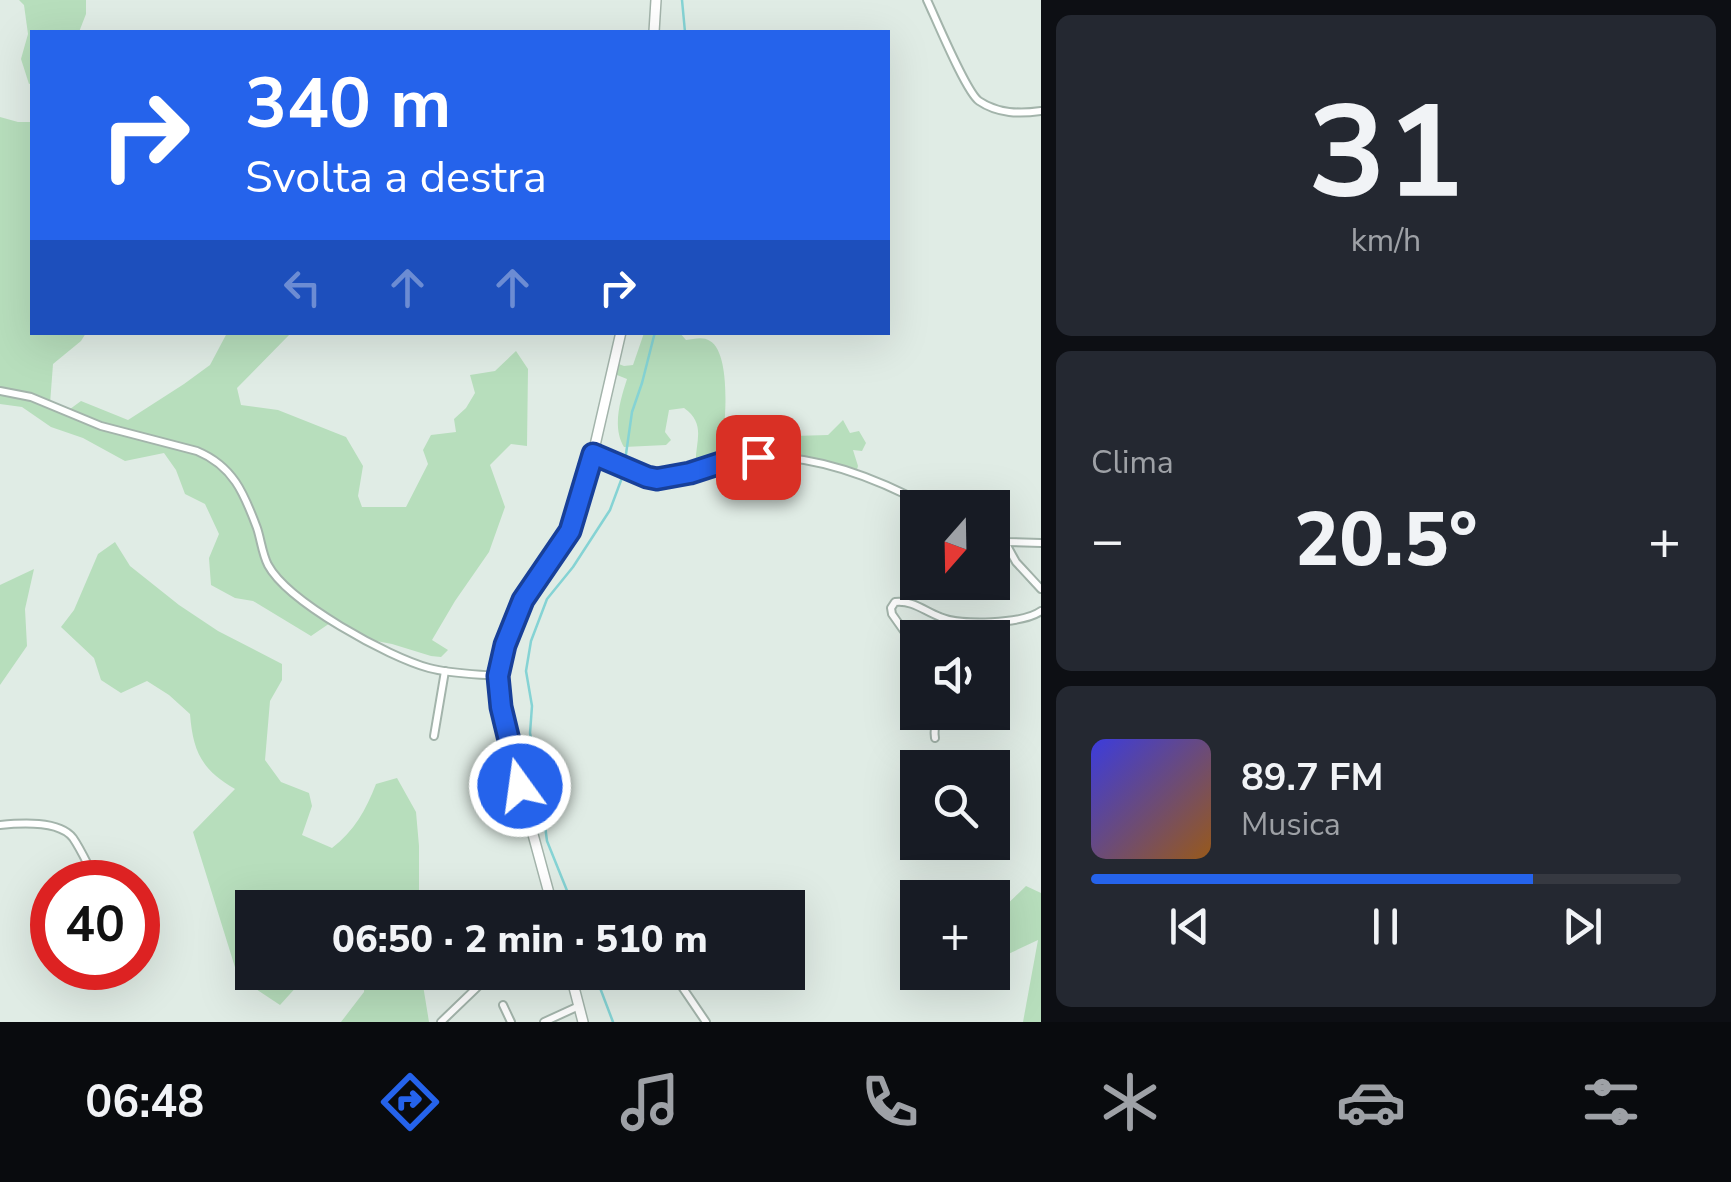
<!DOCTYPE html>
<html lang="it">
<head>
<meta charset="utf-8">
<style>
  :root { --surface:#171b24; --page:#242831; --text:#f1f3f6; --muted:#9ea1a6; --line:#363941; --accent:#2563eb }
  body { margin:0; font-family:"Nunito Sans",sans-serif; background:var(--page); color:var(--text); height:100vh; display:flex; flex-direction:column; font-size:38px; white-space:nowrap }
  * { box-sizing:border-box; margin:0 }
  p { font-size:32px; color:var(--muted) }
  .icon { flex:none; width:55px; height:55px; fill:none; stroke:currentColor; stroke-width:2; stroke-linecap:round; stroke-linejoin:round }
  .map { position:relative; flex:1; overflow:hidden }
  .sheet { display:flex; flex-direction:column; gap:15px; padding:15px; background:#0d0f14; width:690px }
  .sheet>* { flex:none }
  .top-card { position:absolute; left:30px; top:30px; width:860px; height:305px; border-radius:0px; box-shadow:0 10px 40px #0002; background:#2563eb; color:#fff; overflow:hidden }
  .needle { width:65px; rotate:200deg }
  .controls { position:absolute; left:900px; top:490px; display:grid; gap:20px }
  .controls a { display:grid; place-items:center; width:110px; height:110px; border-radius:0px; background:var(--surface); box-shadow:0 10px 40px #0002; font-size:50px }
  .speed { position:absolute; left:30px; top:860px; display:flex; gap:20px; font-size:50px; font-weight:700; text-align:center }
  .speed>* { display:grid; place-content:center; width:130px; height:130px; border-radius:50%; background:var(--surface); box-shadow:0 10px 40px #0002; line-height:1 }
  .speed .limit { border:15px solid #d22; background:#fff; color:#111 }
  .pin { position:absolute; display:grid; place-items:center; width:85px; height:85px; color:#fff; margin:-42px; border-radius:20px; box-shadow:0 5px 15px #0006 }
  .me { position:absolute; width:110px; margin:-55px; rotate:346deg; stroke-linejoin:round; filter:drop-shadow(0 0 8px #0008) }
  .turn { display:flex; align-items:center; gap:35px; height:210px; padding:0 50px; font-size:45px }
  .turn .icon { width:130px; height:130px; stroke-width:2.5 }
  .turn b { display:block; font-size:70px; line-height:85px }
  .lanes { display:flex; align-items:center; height:95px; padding:0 50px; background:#0003; justify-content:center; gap:50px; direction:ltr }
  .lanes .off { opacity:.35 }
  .big { font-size:75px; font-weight:800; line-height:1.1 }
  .sheet .card { flex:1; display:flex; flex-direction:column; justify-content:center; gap:15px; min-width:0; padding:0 35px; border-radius:15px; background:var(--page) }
  .sheet .dial { align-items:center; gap:0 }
  .dial b { font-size:130px; line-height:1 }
  .song { display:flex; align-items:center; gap:30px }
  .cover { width:120px; height:120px; border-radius:15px; background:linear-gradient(135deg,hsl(240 70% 55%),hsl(30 70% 35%)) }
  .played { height:10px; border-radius:5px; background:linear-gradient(90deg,var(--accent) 75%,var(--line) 75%) }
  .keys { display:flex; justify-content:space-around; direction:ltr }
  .heat { display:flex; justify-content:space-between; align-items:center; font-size:55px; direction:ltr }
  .trip { position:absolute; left:235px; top:890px; width:570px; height:100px; border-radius:0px; background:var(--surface); box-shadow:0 10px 40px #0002; font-weight:800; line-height:100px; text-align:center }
  .tabs { display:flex; height:160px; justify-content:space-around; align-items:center; background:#090b0e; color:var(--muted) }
  .tabs .icon { width:70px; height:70px }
  .tabs .current { color:var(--accent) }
  .tabs b { font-size:45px; color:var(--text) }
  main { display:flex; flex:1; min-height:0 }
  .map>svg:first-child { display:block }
</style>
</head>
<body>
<main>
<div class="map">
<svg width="1041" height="1022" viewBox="0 0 1041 1022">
  <rect width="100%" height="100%" fill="#e0ece5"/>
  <!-- green -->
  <g fill="#b7debc">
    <polygon points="19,0 86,0 86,14 79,32 32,32 32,83 29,84 21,59 28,34 24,5"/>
    <polygon points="0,117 18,122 32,122 32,332 86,333 81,341 53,364 50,404 66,412 81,401 128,420 184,384 210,365 227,333 291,333 237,388 241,405 278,410 346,437 363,466 358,496 362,507 406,507 428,464 423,450 431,435 456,432 454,419 466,408 475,393 470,375 495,371 516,351 528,369 527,446 511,444 490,465 505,507 489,552 455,601 432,640 448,650 441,657 431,656 392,644 371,640 336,619 311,636 253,601 235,598 211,585 209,558 219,534 205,504 185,494 176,470 164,453 125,461 83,438 51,427 22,407 0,404"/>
    <path d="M 644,333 L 680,333 L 686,340 C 694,339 703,336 710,341 C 729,352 726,409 724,429 L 741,437 L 756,439 L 774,432 L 793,436 L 828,435 L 843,420 L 850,433 L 859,431 L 866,443 L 862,451 L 853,450 L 858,466 L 856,473 L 812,461 L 758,457 L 697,471 C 691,448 710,426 684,408 L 669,410 L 665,432 L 671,440 L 666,445 L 624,447 C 612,427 620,401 627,379 L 617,375 L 615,370 L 616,363 L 624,366 L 633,365 Z"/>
    <path d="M 115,542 L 130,566 L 179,605 L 218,631 L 282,664 L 282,680 L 270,701 L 265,760 L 281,782 L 309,793 L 312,806 L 302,835 L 332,848 C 354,831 366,810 376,784 L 397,778 L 416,812 L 419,846 L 419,907 L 252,908 L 252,972 L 309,973 L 280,1005 L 238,977 L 193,832 L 235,789 C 202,770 193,752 190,714 L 169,695 L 147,681 L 121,693 L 101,680 L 94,658 L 61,627 L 74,610 L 98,554 Z"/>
    <polygon points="34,569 25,609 27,646 0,685 0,585"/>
    <polygon points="1026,886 1041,893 1041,1022 1023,1022 1038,940 1004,956 993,955 993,921 996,915"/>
    <polygon points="365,973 421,973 429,1022 341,1022 364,992"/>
  </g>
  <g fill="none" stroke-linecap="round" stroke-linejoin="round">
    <!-- stream -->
    <g stroke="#85d3d4" stroke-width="2.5">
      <polyline points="682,0 685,32"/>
      <polyline points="625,461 632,412 642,383 655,332"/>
      <polyline points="574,908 547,841 538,772 530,733 532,706 526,671 531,641 547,599 573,567 610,510 623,475"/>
      <polyline points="594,972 613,1022"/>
    </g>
    <defs>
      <g id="minor">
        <path d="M 927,0 C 936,19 966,92 979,101 C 998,114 1020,114 1041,111"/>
        <path d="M 0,391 L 31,397 L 101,426 L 197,451 C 233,466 244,493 257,528 C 261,540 262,553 268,565 C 288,602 388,657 429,668 C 451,674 476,674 498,676"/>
        <path d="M 593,454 C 613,462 636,477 658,479 C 686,481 723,459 756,457 C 817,454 879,479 932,508"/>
        <polyline points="992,538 1005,542 1041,543"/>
        <polyline points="1005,542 1016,562 1041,589"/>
        <path d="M 918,651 L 892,614 L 891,608 L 895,602 C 913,600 924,611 940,617 C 960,626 1023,624 1041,611"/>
        <polyline points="434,736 445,671"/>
        <path d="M 935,738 C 932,718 944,721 959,712"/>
        <path d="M 0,825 C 20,823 59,820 73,838 C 82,851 89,868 97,882"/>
        <polyline points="672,972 706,1022"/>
        <polyline points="503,1005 511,1022"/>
        <polyline points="441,1022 493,972"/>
        <polyline points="544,1022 579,1006"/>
      </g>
      <g id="tertiary">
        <polyline points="654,32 656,0"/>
        <polyline points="553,908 509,746 501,707 498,676 505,645 523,601 569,531 593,454 621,332"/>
        <polyline points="570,972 583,1022"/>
      </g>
    </defs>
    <!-- minor casing -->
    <use href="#minor" stroke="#a3b4ab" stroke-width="10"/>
    <!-- tertiary casing -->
    <use href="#tertiary" stroke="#a3b4ab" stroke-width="12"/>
    <!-- minor -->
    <use href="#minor" stroke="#fff" stroke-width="6"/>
    <!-- tertiary -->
    <use href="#tertiary" stroke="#fff" stroke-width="9"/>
  </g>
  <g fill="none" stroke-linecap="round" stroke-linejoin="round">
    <defs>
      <polyline id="route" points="520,786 501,707 498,676 505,645 523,600 570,531 593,454 647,477 657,479 690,473 730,460 758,457"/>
    </defs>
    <!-- route casing -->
    <use href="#route" stroke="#184099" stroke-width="25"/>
    <!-- route -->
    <use href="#route" stroke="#2563eb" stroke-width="18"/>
  </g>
</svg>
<div class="controls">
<a><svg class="needle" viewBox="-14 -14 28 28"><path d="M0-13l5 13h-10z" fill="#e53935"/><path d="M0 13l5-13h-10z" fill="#9ea1a6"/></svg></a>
<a><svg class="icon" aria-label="sound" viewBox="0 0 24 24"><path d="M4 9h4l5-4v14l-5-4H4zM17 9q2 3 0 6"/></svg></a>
<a><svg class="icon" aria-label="search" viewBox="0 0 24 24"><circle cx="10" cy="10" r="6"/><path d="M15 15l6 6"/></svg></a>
<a>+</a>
</div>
<div class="speed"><div class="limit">40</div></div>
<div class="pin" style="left:758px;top:457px;background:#d93025"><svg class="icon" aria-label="arrive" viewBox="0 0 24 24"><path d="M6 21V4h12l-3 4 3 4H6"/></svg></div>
<svg class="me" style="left:520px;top:786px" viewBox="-20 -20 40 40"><circle r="17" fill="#2563eb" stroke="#fff" stroke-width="3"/><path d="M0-11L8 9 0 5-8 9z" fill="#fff"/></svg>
<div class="trip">06:50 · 2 min · 510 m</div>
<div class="top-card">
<div class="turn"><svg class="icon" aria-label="right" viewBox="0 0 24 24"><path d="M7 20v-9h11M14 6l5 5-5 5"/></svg><div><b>340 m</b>Svolta a destra</div></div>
<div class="lanes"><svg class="icon off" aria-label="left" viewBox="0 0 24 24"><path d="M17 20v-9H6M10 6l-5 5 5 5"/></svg><svg class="icon off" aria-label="ahead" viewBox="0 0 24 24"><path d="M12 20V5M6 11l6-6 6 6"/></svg><svg class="icon off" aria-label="ahead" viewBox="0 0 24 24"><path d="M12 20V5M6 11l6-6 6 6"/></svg><svg class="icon" aria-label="right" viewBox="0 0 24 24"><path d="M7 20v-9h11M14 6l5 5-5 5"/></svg></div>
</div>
</div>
<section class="sheet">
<div class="card dial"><b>31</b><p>km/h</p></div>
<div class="card"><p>Clima</p>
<div class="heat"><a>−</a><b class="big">20.5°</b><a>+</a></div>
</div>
<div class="card">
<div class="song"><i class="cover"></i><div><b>89.7 FM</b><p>Musica</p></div></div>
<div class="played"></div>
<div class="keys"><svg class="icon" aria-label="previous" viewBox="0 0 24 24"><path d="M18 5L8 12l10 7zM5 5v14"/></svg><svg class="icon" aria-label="pause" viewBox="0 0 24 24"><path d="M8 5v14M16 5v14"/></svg><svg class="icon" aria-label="next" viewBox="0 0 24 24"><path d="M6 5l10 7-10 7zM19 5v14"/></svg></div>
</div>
</section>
</main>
<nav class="tabs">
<b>06:48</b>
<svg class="icon current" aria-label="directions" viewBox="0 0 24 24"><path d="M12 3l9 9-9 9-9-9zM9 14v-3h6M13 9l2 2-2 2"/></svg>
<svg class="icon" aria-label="music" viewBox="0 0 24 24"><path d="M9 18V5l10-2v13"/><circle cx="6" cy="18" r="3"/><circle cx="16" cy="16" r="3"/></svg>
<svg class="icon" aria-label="phone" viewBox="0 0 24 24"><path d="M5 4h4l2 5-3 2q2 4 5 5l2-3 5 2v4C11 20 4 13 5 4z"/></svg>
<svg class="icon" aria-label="climate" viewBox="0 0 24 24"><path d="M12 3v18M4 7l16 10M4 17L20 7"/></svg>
<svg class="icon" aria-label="car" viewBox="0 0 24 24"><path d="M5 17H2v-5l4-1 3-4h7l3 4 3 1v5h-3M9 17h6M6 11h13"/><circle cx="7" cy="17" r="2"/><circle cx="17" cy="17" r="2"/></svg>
<svg class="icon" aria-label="filters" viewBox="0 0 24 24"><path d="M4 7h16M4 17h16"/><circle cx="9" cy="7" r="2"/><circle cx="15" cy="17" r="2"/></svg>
</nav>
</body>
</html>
